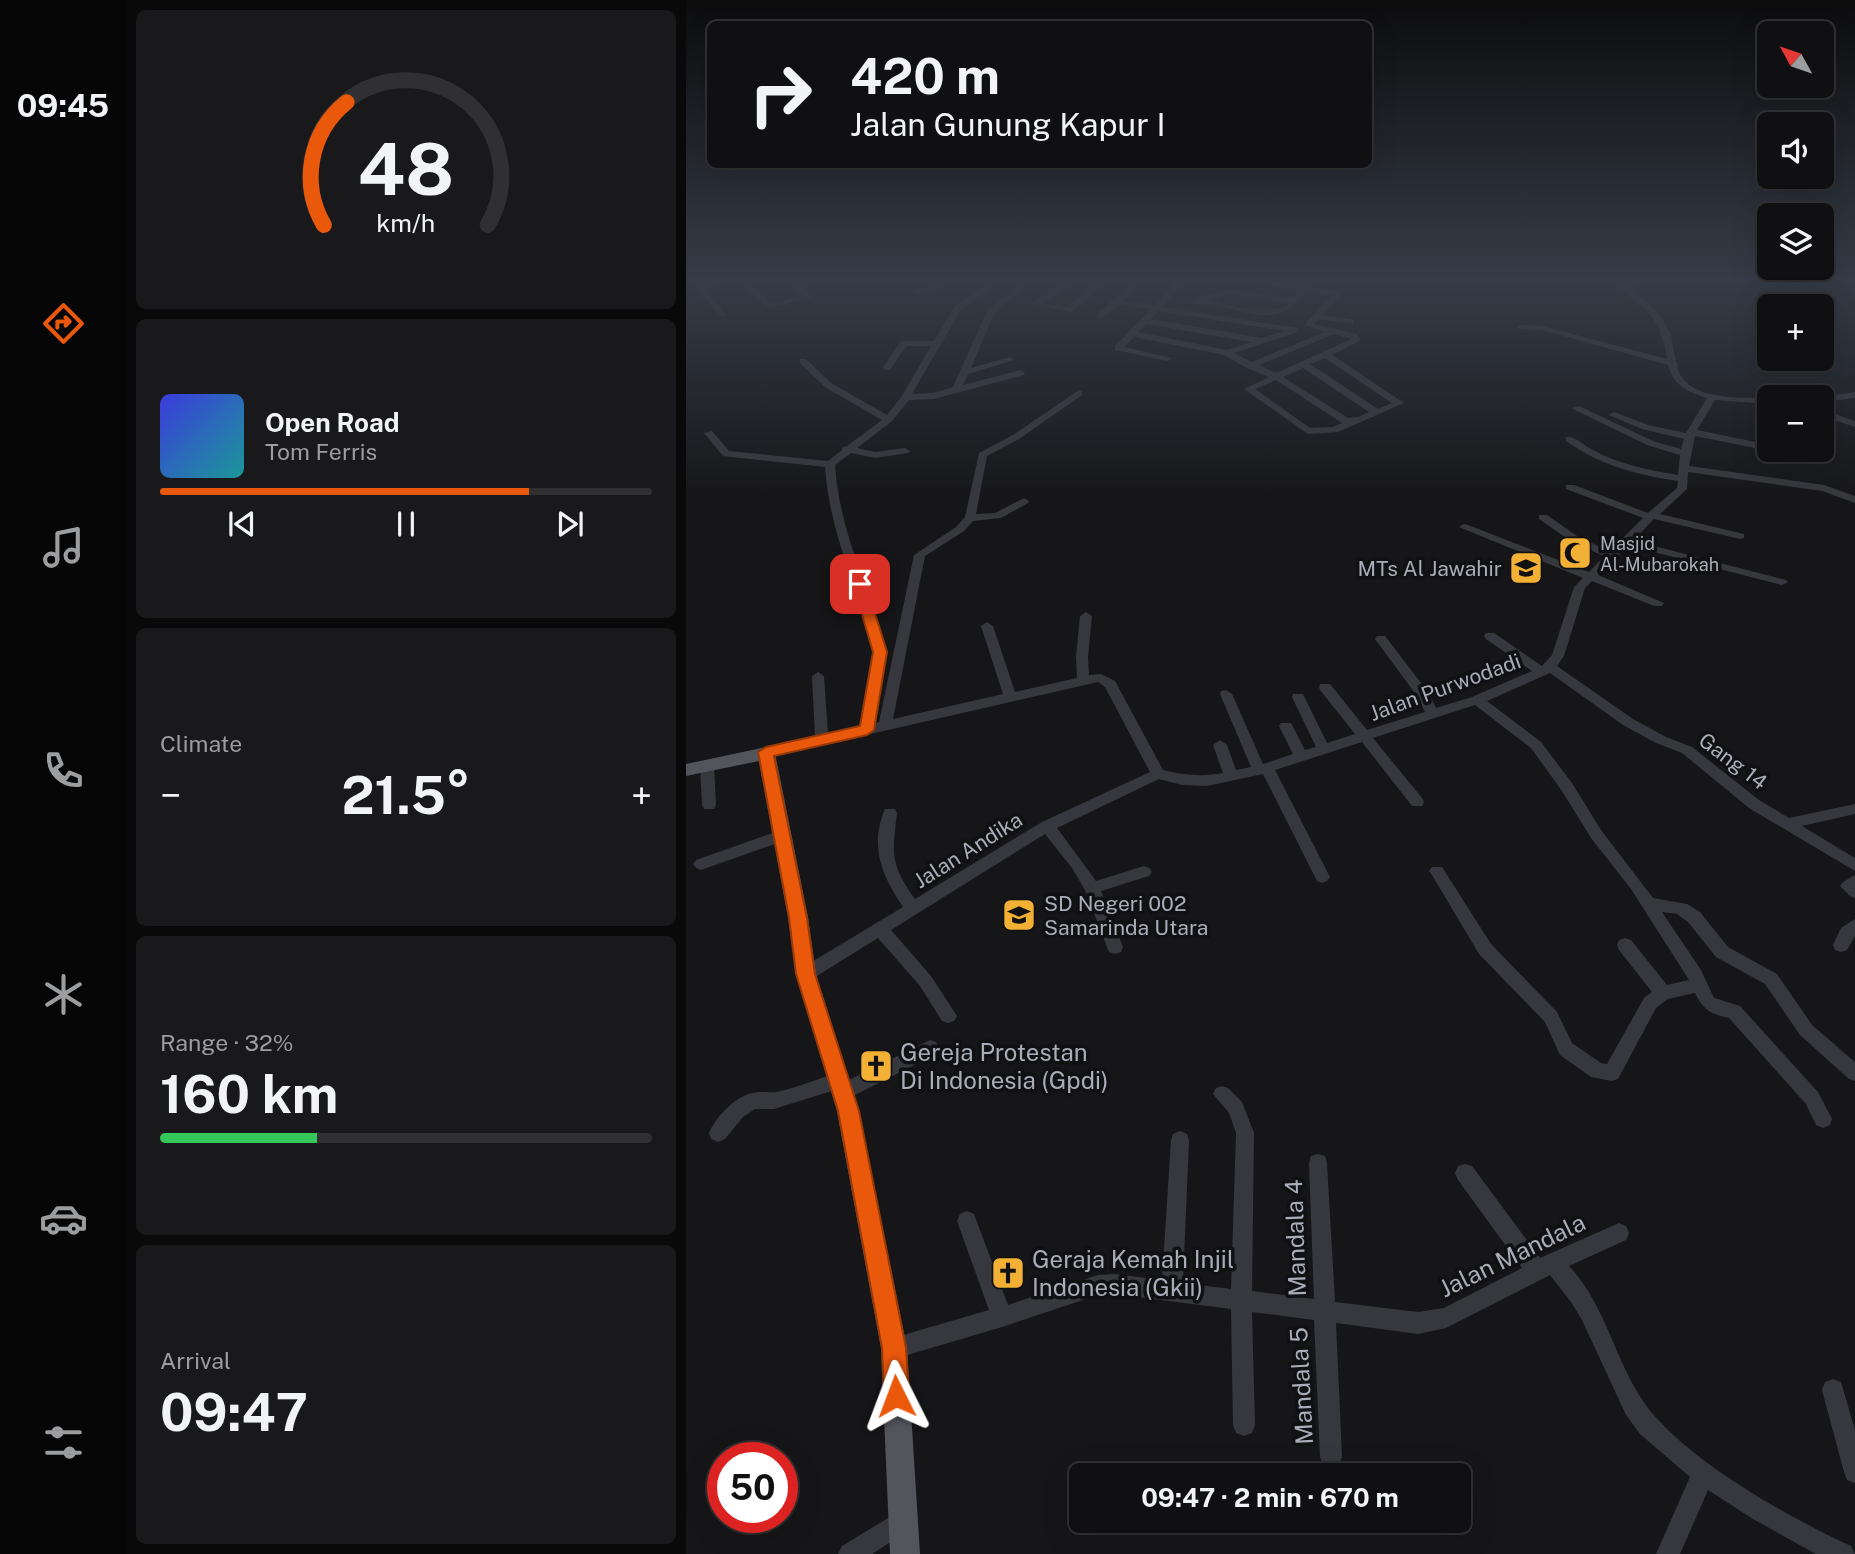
<!DOCTYPE html>
<html lang="en">
<head>
<meta charset="utf-8">
<style>
  :root { --surface:#101012; --page:#19191b; --text:#f1f3f6; --muted:#9c9d9f; --line:#303032; --accent:#ea580c }
  body { margin:0; font-family:"Public Sans",sans-serif; background:var(--page); color:var(--text); height:100vh; display:flex; flex-direction:column; font-size:26px; white-space:nowrap }
  * { box-sizing:border-box; margin:0 }
  p { font-size:23px; color:var(--muted) }
  .icon { flex:none; width:38px; height:38px; fill:none; stroke:currentColor; stroke-width:2; stroke-linecap:round; stroke-linejoin:round }
  .map { position:relative; flex:1; overflow:hidden }
  .panel { display:flex; flex-direction:column; gap:10px; padding:10px; background:#09090a; width:560px }
  .panel>* { flex:none }
  .guide { position:absolute; left:21px; top:21px; width:665px; height:147px; border-radius:10px; box-shadow:0 7px 28px #0002,0 0 0 2px var(--line); background:#101012; color:var(--text); overflow:hidden }
  .needle { width:46px; rotate:310deg }
  .buttons { position:absolute; left:1071px; top:21px; display:grid; gap:14px }
  .buttons a { display:grid; place-items:center; width:77px; height:77px; border-radius:10px; background:var(--surface); box-shadow:0 7px 28px #0002,0 0 0 2px var(--line); font-size:35px }
  .speed { position:absolute; left:21px; top:1442px; display:flex; gap:14px; font-size:35px; font-weight:700; text-align:center }
  .speed>* { display:grid; place-content:center; width:91px; height:91px; border-radius:50%; background:var(--surface); box-shadow:0 7px 28px #0002,0 0 0 2px var(--line); line-height:1 }
  .speed .limit { border:10px solid #d22; background:#fff; color:#111 }
  .pin { position:absolute; display:grid; place-items:center; width:60px; height:60px; color:#fff; margin:-30px; border-radius:14px; box-shadow:0 4px 10px #0006 }
  .me { position:absolute; width:77px; margin:-38px; rotate:357deg; stroke-linejoin:round; filter:drop-shadow(0 0 5px #0008) }
  .turn { display:flex; align-items:center; gap:24px; height:147px; padding:0 28px; font-size:32px }
  .turn .icon { width:91px; height:91px; stroke-width:2.5 }
  .turn b { display:block; font-size:49px; line-height:60px }
  .big { font-size:52px; font-weight:700; line-height:1.1 }
  .panel .tile { flex:1; display:flex; flex-direction:column; justify-content:center; gap:10px; min-width:0; padding:0 24px; border-radius:10px; background:var(--page) }
  .panel .dial { align-items:center; gap:0 }
  .dial svg { height:182px; overflow:visible; fill:none; stroke:var(--line); stroke-width:7; stroke-linecap:round; text-anchor:middle }
  .dial text { fill:var(--text); stroke:none }
  .song { display:flex; align-items:center; gap:21px }
  .cover { width:84px; height:84px; border-radius:10px; background:linear-gradient(135deg,hsl(240 70% 55%),hsl(180 70% 35%)) }
  .played { height:7px; border-radius:4px; background:linear-gradient(90deg,var(--accent) 75%,var(--line) 75%) }
  .keys { display:flex; justify-content:space-around; direction:ltr }
  .heat { display:flex; justify-content:space-between; align-items:center; font-size:38px; direction:ltr }
  .charge { height:10px; border-radius:5px; background:linear-gradient(90deg,#34c759 32%,var(--line) 0) }
  .trip { position:absolute; left:383px; top:1463px; width:402px; height:70px; border-radius:10px; background:var(--surface); box-shadow:0 7px 28px #0002,0 0 0 2px var(--line); font-weight:700; line-height:70px; text-align:center }
  main { display:flex; flex:1; min-height:0 }
  .tabs { display:flex; flex-direction:column; width:126px; justify-content:space-around; align-items:center; background:#060607; color:var(--muted) }
  .tabs .icon { width:49px; height:49px }
  .tabs .on { color:var(--accent) }
  .tabs b { font-size:32px; color:var(--text) }
  .map>svg:first-child { display:block }
</style>
</head>
<body>
<main>
<nav class="tabs">
<b>09:45</b>
<svg class="icon on" aria-label="directions" viewBox="0 0 24 24"><path d="M12 3l9 9-9 9-9-9zM9 14v-3h6M13 9l2 2-2 2"/></svg>
<svg class="icon" aria-label="music" viewBox="0 0 24 24"><path d="M9 18V5l10-2v13"/><circle cx="6" cy="18" r="3"/><circle cx="16" cy="16" r="3"/></svg>
<svg class="icon" aria-label="phone" viewBox="0 0 24 24"><path d="M5 4h4l2 5-3 2q2 4 5 5l2-3 5 2v4C11 20 4 13 5 4z"/></svg>
<svg class="icon" aria-label="climate" viewBox="0 0 24 24"><path d="M12 3v18M4 7l16 10M4 17L20 7"/></svg>
<svg class="icon" aria-label="car" viewBox="0 0 24 24"><path d="M5 17H2v-5l4-1 3-4h7l3 4 3 1v5h-3M9 17h6M6 11h13"/><circle cx="7" cy="17" r="2"/><circle cx="17" cy="17" r="2"/></svg>
<svg class="icon" aria-label="filters" viewBox="0 0 24 24"><path d="M4 7h16M4 17h16"/><circle cx="9" cy="7" r="2"/><circle cx="15" cy="17" r="2"/></svg>
</nav>
<section class="panel">
<div class="tile dial"><svg viewBox="0 0 100 80">
<path d="M14 69A42 42 0 1 1 86 69"/>
<path d="M14 69A42 42 0 0 1 24 15" stroke="#ea580c"/>
<text x="50" y="56" font-size="32" font-weight="700">48</text>
<text x="50" y="72" font-size="11">km/h</text>
</svg></div>
<div class="tile">
<div class="song"><i class="cover"></i><div><b>Open Road</b><p>Tom Ferris</p></div></div>
<div class="played"></div>
<div class="keys"><svg class="icon" aria-label="previous" viewBox="0 0 24 24"><path d="M18 5L8 12l10 7zM5 5v14"/></svg><svg class="icon" aria-label="pause" viewBox="0 0 24 24"><path d="M8 5v14M16 5v14"/></svg><svg class="icon" aria-label="next" viewBox="0 0 24 24"><path d="M6 5l10 7-10 7zM19 5v14"/></svg></div>
</div>
<div class="tile"><p>Climate</p>
<div class="heat"><a>−</a><b class="big">21.5°</b><a>+</a></div>
</div>
<div class="tile"><p>Range · 32%</p><b class="big">160 km</b><div class="charge"></div></div>
<div class="tile"><p>Arrival</p><b class="big">09:47</b></div>
</section>
<div class="map">
<svg width="1169" height="1554" viewBox="0 0 1169 1554">
  <rect width="100%" height="100%" fill="#161618"/>
  <g fill="none" stroke-linecap="round" stroke-linejoin="round">
    <!-- minor -->
    <g fill="#37383d" fill-rule="evenodd">
      <polygon points="30,281 44,281 18,289 40,315 36,317 9,288"/>
      <polygon points="51,281 60,281 86,303 117,296 101,281 110,281 127,297 84,308"/>
      <path d="M 306,281 L 315,281 L 275,309 L 226,394 L 247,393 L 267,387 L 301,311 L 337,281 L 346,281 L 308,314 L 285,368 L 324,357 L 328,360 L 282,374 L 277,385 L 335,370 L 339,373 L 338,375 L 248,399 L 223,400 L 205,422 L 171,448 L 189,452 L 219,448 L 224,451 L 222,453 L 189,458 L 165,453 L 149,465 C 153,526 179,582 198,640 L 199,652 L 189,723 L 193,722 L 228,555 L 270,527 L 279,517 L 293,453 L 327,435 L 393,390 L 396,391 L 396,395 L 333,439 L 301,456 L 290,514 L 309,513 L 338,498 L 343,501 L 342,503 L 315,518 L 287,521 L 278,531 L 239,556 L 207,719 L 317,694 L 295,626 L 301,622 L 307,626 L 329,692 L 391,678 L 390,657 L 394,616 L 400,612 L 406,616 L 402,657 L 403,675 L 415,674 L 429,681 L 477,770 C 498,775 516,777 537,773 L 527,745 L 534,740 L 541,745 L 550,770 L 565,767 L 534,694 L 535,691 L 540,690 L 546,694 L 577,764 L 607,754 L 593,726 L 595,723 L 605,723 L 619,750 L 630,747 L 606,697 L 607,694 L 617,694 L 641,743 L 669,734 L 634,690 L 633,687 L 634,684 L 644,684 L 681,730 L 739,712 L 731,696 L 689,639 L 691,636 L 699,636 L 742,692 L 750,708 L 786,697 L 846,671 L 800,639 L 798,636 L 800,633 L 808,633 L 856,666 L 866,655 L 888,587 L 897,578 L 773,527 L 778,524 L 782,525 L 903,572 L 918,556 L 886,542 L 853,519 L 853,515 L 861,515 L 894,538 L 924,551 L 957,518 L 880,489 L 880,485 L 888,485 L 962,513 L 991,488 L 992,481 C 951,475 913,465 880,441 L 880,437 C 889,436 896,444 905,449 C 932,464 962,470 992,475 L 994,455 L 961,445 L 885,408 L 893,406 L 967,441 L 995,449 L 998,439 L 956,429 L 923,415 L 928,412 L 962,425 L 1000,433 L 1021,398 C 1002,392 987,385 982,365 L 856,330 L 835,329 L 831,327 L 835,325 L 856,326 L 981,359 C 974,312 958,310 925,281 L 934,281 L 941,285 L 946,281 L 1016,281 L 1016,285 L 1013,285 L 953,283 L 946,289 L 963,303 L 976,318 L 985,335 L 990,362 L 992,364 L 991,367 C 1001,402 1054,397 1083,398 L 1083,404 L 1029,400 L 1011,430 L 1074,443 L 1079,446 L 1074,449 L 1009,436 L 1003,466 L 1138,485 L 1169,496 L 1169,503 L 1136,491 L 1002,472 L 1001,489 L 974,514 L 1058,534 L 1058,538 L 1054,539 L 968,519 L 945,543 L 964,545 L 1100,580 L 1102,582 L 1096,585 L 964,551 L 939,549 L 912,575 L 978,603 L 976,606 L 968,606 L 906,581 L 899,588 L 878,656 L 871,666 L 947,719 L 980,737 L 1006,747 L 1073,800 L 1103,818 L 1169,804 L 1169,814 L 1116,826 L 1169,858 L 1169,871 L 1063,808 L 996,753 L 970,743 L 937,725 L 864,673 L 801,701 L 855,742 L 886,783 L 915,830 L 967,898 L 1001,904 L 1014,912 L 1042,947 L 1091,974 L 1126,1025 L 1169,1062 L 1169,1081 L 1163,1079 L 1114,1035 L 1079,984 L 1030,957 L 1002,922 L 991,914 L 976,912 L 1015,970 L 1028,998 L 1054,1006 L 1132,1092 L 1146,1119 L 1144,1125 L 1137,1128 L 1130,1125 L 1120,1104 L 1043,1018 C 1025,1014 1017,1010 1009,993 L 982,999 L 970,1008 L 932,1079 L 926,1081 L 905,1077 L 874,1055 L 859,1022 L 793,954 L 746,875 L 743,871 L 746,867 L 756,867 L 805,944 L 871,1012 L 886,1043 L 915,1063 L 921,1064 L 958,998 L 966,992 L 933,950 L 931,945 L 933,940 L 939,938 L 945,940 L 981,985 L 1003,980 L 945,889 L 905,838 L 876,791 L 845,748 L 789,705 L 687,738 L 736,798 L 738,802 L 736,806 L 726,806 L 676,742 L 589,770 L 644,877 L 641,881 L 636,883 L 631,881 L 577,774 L 521,786 L 496,785 L 473,779 L 371,828 L 410,881 L 458,866 L 463,868 L 466,872 L 463,876 L 415,891 L 437,947 L 435,952 L 429,954 L 423,952 L 399,890 L 386,868 L 359,834 L 205,930 L 245,976 L 271,1016 L 268,1021 L 262,1023 L 256,1021 L 234,986 L 192,938 L 126,979 L 120,981 L 114,979 L 112,974 L 114,969 L 217,907 C 196,876 183,846 199,809 L 209,809 L 211,813 C 206,854 204,864 229,899 L 356,822 L 464,772 L 419,687 L 412,682 L 80,758 L 73,753 L 80,748 L 129,737 L 126,676 L 132,672 L 138,676 L 142,734 L 175,727 L 187,652 L 186,640 C 168,583 143,527 139,467 L 37,456 L 18,433 L 26,431 L 43,451 L 142,461 L 156,450 L 157,447 L 161,446 L 196,420 L 139,387 L 114,363 L 114,359 L 120,359 L 145,383 L 201,415 L 216,396 L 245,346 L 220,346 L 204,370 L 198,370 L 197,368 L 215,341 L 248,341 L 269,306 Z"/>
      <polygon points="381,281 393,281 356,303 381,307 413,281 422,281 386,312 345,304"/>
      <path d="M 449,281 L 458,281 L 437,301 L 469,305 L 489,283 L 482,281 L 519,281 L 497,283 L 477,307 L 611,328 L 612,330 L 609,333 L 548,353 L 566,362 L 639,332 L 618,325 L 645,295 L 620,291 C 587,338 554,302 511,304 L 508,304 L 508,300 C 540,283 573,293 607,298 L 613,290 L 566,281 L 587,281 L 616,286 L 620,281 L 626,281 L 623,287 L 652,291 L 653,297 L 637,315 L 667,320 L 667,324 L 633,319 L 628,324 L 671,334 L 675,340 L 646,355 L 718,403 L 652,432 L 622,434 L 558,389 L 583,377 L 561,368 L 538,355 L 448,337 L 438,347 L 486,358 L 482,361 L 429,350 L 429,346 L 465,309 L 433,305 L 416,318 L 409,316 ZM 545,295 L 603,303 C 585,318 542,304 521,300 ZM 473,311 L 598,331 L 576,338 L 465,319 ZM 460,324 L 566,342 L 541,350 L 452,332 ZM 648,334 L 666,339 L 590,373 L 573,365 ZM 639,358 L 706,403 L 692,409 L 624,364 ZM 617,368 L 683,412 L 672,417 L 662,418 L 597,377 ZM 590,380 L 656,423 L 647,427 L 624,428 L 569,389 Z"/>
      <polygon points="650,281 661,281 662,282 658,284"/>
      <polygon points="250,284 254,286 253,288 231,294 227,292"/>
      <polygon points="1169,392 1169,398 1136,402 1136,397 1133,397"/>
      <polygon points="1136,410 1169,421 1169,427 1136,416"/>
      <polygon points="21,760 28,765 30,805 28,809 18,809 16,805 14,765"/>
      <polygon points="95,830 100,832 102,836 100,840 15,870 10,868 7,864 10,860"/>
      <polygon points="1169,875 1169,898 1164,896 1154,886 1157,882"/>
      <polygon points="1169,919 1169,936 1161,950 1155,952 1149,950 1147,945 1155,928"/>
      <path d="M 244,1040 L 250,1042 L 253,1048 L 250,1054 L 163,1098 L 157,1100 L 151,1098 L 149,1090 L 88,1109 L 69,1109 L 57,1117 L 39,1139 L 32,1142 L 25,1139 L 23,1133 C 29,1118 50,1095 67,1093 C 75,1091 82,1093 90,1092 C 111,1088 133,1078 154,1072 L 160,1074 L 163,1080 Z"/>
      <path d="M 536,1086 L 542,1088 L 556,1102 L 568,1133 L 566,1291 L 628,1299 L 623,1163 L 625,1156 L 632,1154 L 639,1156 L 641,1163 L 649,1302 L 732,1312 L 758,1308 L 836,1268 L 772,1180 L 769,1173 L 772,1166 L 779,1164 L 786,1166 L 854,1258 L 933,1223 L 940,1226 L 943,1233 L 940,1240 L 883,1266 C 919,1304 928,1358 957,1401 C 996,1458 1102,1517 1165,1546 L 1169,1554 L 1130,1554 L 1067,1519 L 1022,1490 L 994,1554 L 970,1554 L 1004,1477 L 954,1434 L 940,1415 L 896,1320 L 885,1302 L 864,1275 L 760,1328 L 732,1334 L 650,1323 L 656,1457 L 653,1465 L 645,1468 L 637,1465 L 634,1457 L 628,1320 L 566,1312 L 569,1425 L 566,1433 L 558,1436 L 550,1433 L 547,1425 L 545,1309 L 428,1294 L 412,1295 L 316,1327 L 208,1359 L 200,1356 L 197,1348 L 200,1340 L 303,1310 L 271,1221 L 274,1214 L 281,1211 L 288,1214 L 322,1305 L 412,1275 L 428,1274 L 476,1280 L 485,1140 L 487,1134 L 494,1131 L 501,1134 L 503,1140 L 497,1283 L 545,1289 L 550,1133 L 543,1113 L 527,1094 L 530,1088 Z"/>
      <polygon points="1147,1379 1155,1382 1169,1430 1169,1483 1161,1480 1158,1472 1136,1390 1139,1382"/>
      <polygon points="217,1509 225,1513 229,1521 225,1529 186,1554 152,1554 156,1546"/>
    </g>
    <!-- major -->
    <polygon fill="#53555c" fill-rule="evenodd" points="80,747 89,753 122,917 130,974 173,1111 221,1348 234,1554 204,1554 195,1348 151,1111 110,974 102,917 73,761 0,776 0,764"/>
  </g>
  <!-- sky -->
  <linearGradient id="sky" x2="0" y2="1"><stop stop-color="#0c0c0d"/><stop offset="0.56" stop-color="#363c48"/><stop offset="1" stop-color="#363c48" stop-opacity="0"/></linearGradient>
  <rect width="1169" height="499" fill="url(#sky)"/>
  <!-- route -->
  <polygon fill="#ea580c" stroke="#983908" stroke-width="2" points="174,580 180,584 201,652 188,730 181,735 88,756 121,918 129,974 173,1111 220,1348 223,1396 219,1404 210,1408 201,1404 198,1396 196,1348 152,1111 110,974 103,918 72,752 80,747 174,726 187,652 167,584"/>
  <!-- icons -->
  <defs>
    <symbol id="mosque-square" viewBox="-11 -11 22 22"><rect x="-9" y="-9" width="18" height="18" rx="4" fill="#f2b134" stroke="#111113"/><path d="M3.5-4.9A6 6 0 1 0 3.5 4.9A5 5 0 1 1 3.5-4.9Z" fill="#111"/></symbol>
    <symbol id="school-square" viewBox="-11 -11 22 22"><rect x="-9" y="-9" width="18" height="18" rx="4" fill="#f2b134" stroke="#111113"/><path d="M0-5L7-2L0 1L-7-2ZM-4 1L0 2.5L4 1V4Q0 6-4 4Z" fill="#111"/></symbol>
    <symbol id="church-square" viewBox="-11 -11 22 22"><rect x="-9" y="-9" width="18" height="18" rx="4" fill="#f2b134" stroke="#111113"/><path d="M-1.2-6h2.4v3.5h3.3v2.4h-3.3V6h-2.4V-.1h-3.3v-2.4h3.3Z" fill="#111"/></symbol>
  </defs>
  <g fill-rule="evenodd">
    <use href="#mosque-square" x="870" y="534" width="38" height="38"/>
    <use href="#school-square" x="821" y="549" width="38" height="38"/>
    <use href="#school-square" x="314" y="896" width="38" height="38"/>
    <use href="#church-square" x="171" y="1047" width="38" height="38"/>
    <use href="#church-square" x="303" y="1254" width="38" height="38"/>
  </g>
  <g text-anchor="middle" dominant-baseline="central" stroke-width="7" stroke-linejoin="round" paint-order="stroke">
    <!-- far-poi labels -->
    <g font-size="18" fill="#a8adb8" stroke="#111113" text-anchor="start">
      <text x="914" y="543">Masjid<tspan x="914" dy="21">Al-Mubarokah</tspan></text>
    </g>
    <!-- poi labels -->
    <g font-size="21" fill="#a8adb8" stroke="#111113" text-anchor="end">
      <text x="816" y="568">MTs Al Jawahir</text>
      <text x="358" y="903" text-anchor="start">SD Negeri 002<tspan x="358" dy="24">Samarinda Utara</tspan></text>
    </g>
    <!-- street labels -->
    <g font-size="21" fill="#a8adb8" stroke="#111113">
      <text transform="translate(759 687) rotate(-20)">Jalan Purwodadi</text>
      <text transform="translate(1047 761) rotate(37)">Gang 14</text>
      <text transform="translate(282 850) rotate(-32)">Jalan Andika</text>
    </g>
    <!-- near-poi labels -->
    <g font-size="24" fill="#a8adb8" stroke="#111113" text-anchor="start">
      <text x="214" y="1052">Gereja Protestan<tspan x="214" dy="28">Di Indonesia (Gpdi)</tspan></text>
      <text x="346" y="1259">Geraja Kemah Injil<tspan x="346" dy="28">Indonesia (Gkii)</tspan></text>
    </g>
    <!-- near-street labels -->
    <g font-size="24" fill="#a8adb8" stroke="#111113">
      <text transform="translate(609 1238) rotate(-92)">Mandala 4</text>
      <text transform="translate(826 1255) rotate(-26)">Jalan Mandala</text>
      <text transform="translate(615 1386) rotate(-93)">Mandala 5</text>
    </g>
  </g>
</svg>
<div class="buttons">
<a><svg class="needle" viewBox="-14 -14 28 28"><path d="M0-13l5 13h-10z" fill="#e53935"/><path d="M0 13l5-13h-10z" fill="#9c9d9f"/></svg></a>
<a><svg class="icon" aria-label="sound" viewBox="0 0 24 24"><path d="M4 9h4l5-4v14l-5-4H4zM17 9q2 3 0 6"/></svg></a>
<a><svg class="icon" aria-label="layers" viewBox="0 0 24 24"><path d="M12 4l9 5-9 5-9-5zM3 14l9 5 9-5"/></svg></a>
<a>+</a>
<a>−</a>
</div>
<div class="speed"><div class="limit">50</div></div>
<div class="pin" style="left:174px;top:584px;background:#d93025"><svg class="icon" aria-label="arrive" viewBox="0 0 24 24"><path d="M6 21V4h12l-3 4 3 4H6"/></svg></div>
<svg class="me" style="left:210px;top:1396px" viewBox="-20 -20 40 40"><path d="M0-17L14 15 0 8-14 15z" fill="#ea580c" stroke="#fff" stroke-width="4"/></svg>
<div class="trip">09:47 · 2 min · 670 m</div>
<div class="guide">
<div class="turn"><svg class="icon" aria-label="right" viewBox="0 0 24 24"><path d="M7 20v-9h11M14 6l5 5-5 5"/></svg><div><b>420 m</b>Jalan Gunung Kapur I</div></div>
</div>
</div>
</main>
</body>
</html>
